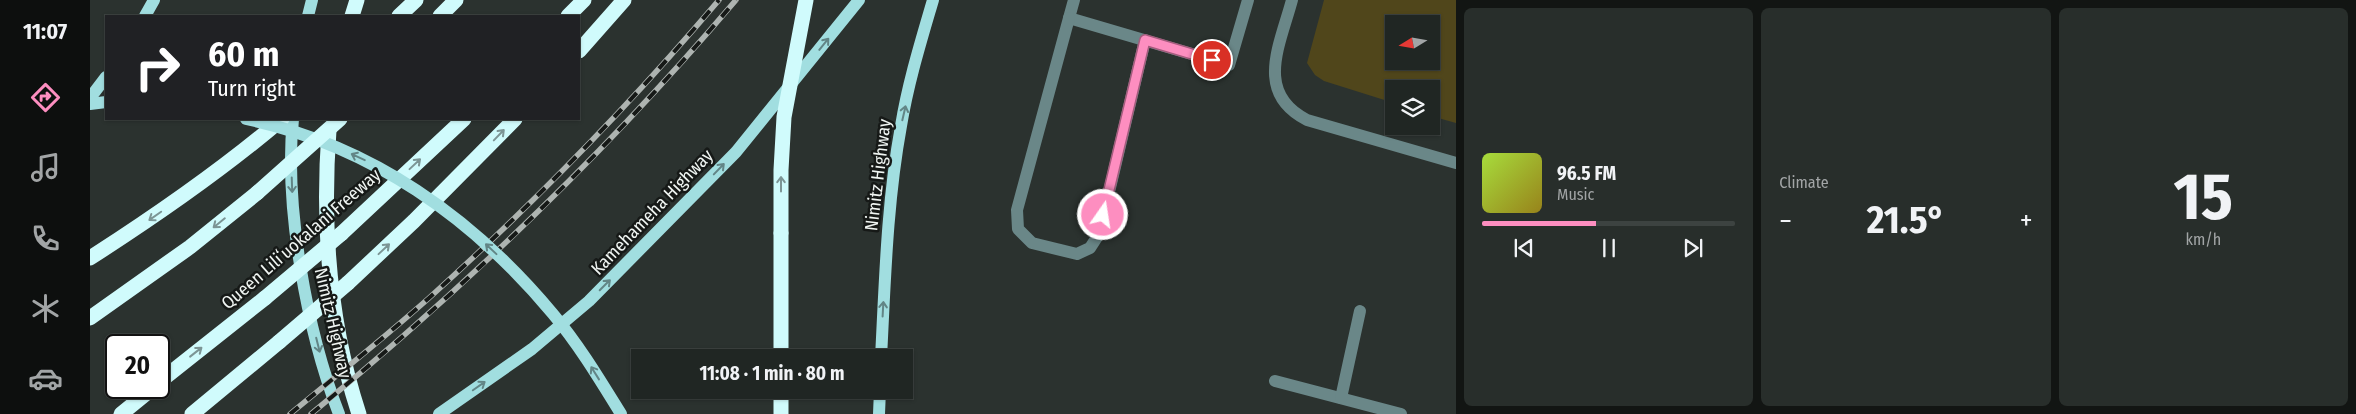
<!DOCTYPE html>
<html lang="en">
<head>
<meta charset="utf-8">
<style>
  :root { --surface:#202623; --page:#282e2b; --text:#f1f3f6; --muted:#a2a5a6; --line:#3d4341; --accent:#fd8ec0 }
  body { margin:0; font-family:"Fira Sans Condensed",sans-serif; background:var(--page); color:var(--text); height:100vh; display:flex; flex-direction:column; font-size:19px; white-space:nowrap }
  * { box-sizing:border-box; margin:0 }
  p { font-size:16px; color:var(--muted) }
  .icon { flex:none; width:28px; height:28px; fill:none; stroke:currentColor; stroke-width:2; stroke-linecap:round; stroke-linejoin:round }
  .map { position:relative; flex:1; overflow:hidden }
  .details { display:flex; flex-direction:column; gap:8px; padding:8px; background:#121513; width:900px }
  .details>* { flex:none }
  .hud { position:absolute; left:15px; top:15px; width:475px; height:105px; border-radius:0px; box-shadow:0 1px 4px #0004,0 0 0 1px var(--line); background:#202124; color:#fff; overflow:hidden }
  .needle { width:32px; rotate:259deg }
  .buttons { position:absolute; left:1295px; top:15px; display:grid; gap:10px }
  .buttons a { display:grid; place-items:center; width:55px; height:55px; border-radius:0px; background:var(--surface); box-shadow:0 1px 4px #0004,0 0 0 1px var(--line); font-size:25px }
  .speed { position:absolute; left:15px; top:334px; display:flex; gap:10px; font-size:25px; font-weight:700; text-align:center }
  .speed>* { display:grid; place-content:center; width:65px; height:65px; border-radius:50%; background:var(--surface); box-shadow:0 1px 4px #0004,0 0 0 1px var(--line); line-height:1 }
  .speed .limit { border:2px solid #111; border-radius:8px; background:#fff; color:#111 }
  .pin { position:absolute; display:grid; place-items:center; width:42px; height:42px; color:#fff; margin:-21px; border:2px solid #fff; border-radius:50%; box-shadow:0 1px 5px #0007 }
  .me { position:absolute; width:55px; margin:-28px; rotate:13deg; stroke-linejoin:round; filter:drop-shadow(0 0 4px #0008) }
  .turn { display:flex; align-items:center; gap:18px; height:105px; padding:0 20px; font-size:22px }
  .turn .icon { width:65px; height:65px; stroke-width:2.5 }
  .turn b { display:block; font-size:35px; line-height:42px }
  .big { font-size:38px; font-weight:700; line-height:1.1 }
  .details .widget { flex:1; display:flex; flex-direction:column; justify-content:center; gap:8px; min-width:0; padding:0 18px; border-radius:8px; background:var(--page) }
  .details .dial { align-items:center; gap:0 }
  .dial b { font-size:65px; line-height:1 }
  .song { display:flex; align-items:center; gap:15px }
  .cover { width:60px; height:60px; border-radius:8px; background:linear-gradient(135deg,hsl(80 70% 55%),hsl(50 70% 35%)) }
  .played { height:5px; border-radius:2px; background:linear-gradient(90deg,var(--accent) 45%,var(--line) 45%) }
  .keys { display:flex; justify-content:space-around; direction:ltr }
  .heat { display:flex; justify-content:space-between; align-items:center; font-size:28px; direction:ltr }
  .details .tiles { flex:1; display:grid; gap:8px; grid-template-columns:repeat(3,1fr) }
  .trip { position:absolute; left:541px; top:349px; width:282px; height:50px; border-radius:0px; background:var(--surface); box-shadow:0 1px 4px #0004,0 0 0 1px var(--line); font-weight:700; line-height:50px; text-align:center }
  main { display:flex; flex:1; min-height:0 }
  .dock { display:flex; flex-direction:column; width:90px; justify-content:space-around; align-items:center; background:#0d0f0e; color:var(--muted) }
  .dock .icon { width:35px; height:35px }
  .dock .on { color:var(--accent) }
  .dock b { font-size:22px; color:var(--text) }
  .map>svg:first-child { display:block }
</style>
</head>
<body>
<main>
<nav class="dock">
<b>11:07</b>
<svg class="icon on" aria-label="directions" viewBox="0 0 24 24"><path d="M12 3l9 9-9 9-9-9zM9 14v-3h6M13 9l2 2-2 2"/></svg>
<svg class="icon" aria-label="music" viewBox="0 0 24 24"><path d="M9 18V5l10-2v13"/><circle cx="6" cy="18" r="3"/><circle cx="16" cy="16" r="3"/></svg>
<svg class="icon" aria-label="phone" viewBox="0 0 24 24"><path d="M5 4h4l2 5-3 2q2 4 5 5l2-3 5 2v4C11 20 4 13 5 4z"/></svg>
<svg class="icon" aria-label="climate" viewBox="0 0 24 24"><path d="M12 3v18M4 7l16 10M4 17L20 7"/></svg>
<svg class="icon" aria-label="car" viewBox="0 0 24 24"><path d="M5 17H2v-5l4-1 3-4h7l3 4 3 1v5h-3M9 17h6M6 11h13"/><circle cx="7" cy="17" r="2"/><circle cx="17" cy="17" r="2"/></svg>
</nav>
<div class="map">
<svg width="1366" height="414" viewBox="0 0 1366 414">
  <rect width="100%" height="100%" fill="#2b322f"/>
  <!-- green -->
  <path fill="#50461b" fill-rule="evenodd" d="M 1234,0 L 1366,0 L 1366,123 L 1341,116 L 1341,89 L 1304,89 L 1304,103 L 1234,81 L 1225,75 L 1217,63 ZM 1304,24 L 1341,24 L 1341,61 L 1304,61 Z"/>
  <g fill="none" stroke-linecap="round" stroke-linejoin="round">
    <!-- minor -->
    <g stroke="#6a8788" stroke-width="12">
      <polyline points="984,0 979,18 1139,65 1158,0"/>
      <path d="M 1202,0 C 1190,45 1164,93 1217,120 L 1366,163"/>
      <polyline points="979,18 927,210 928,229 942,243 987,254 1000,248 1009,234 1055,40"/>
      <polyline points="1185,381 1311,414"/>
      <polyline points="1251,398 1270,311"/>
    </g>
    <!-- major -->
    <g stroke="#a1dee0" stroke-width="12">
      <polyline points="55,16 64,0"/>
      <polyline points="218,16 222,0"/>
      <polyline points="0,98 16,77"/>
      <polyline points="0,104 16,102"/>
      <path d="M 203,119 C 194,207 217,331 249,414"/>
      <path d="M 791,358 C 795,280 797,202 811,126 C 818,83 831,41 843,0"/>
      <polyline points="349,414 442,349 499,301 646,152 769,0"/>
      <polyline points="789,414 790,390"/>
    </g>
    <!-- highway -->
    <g stroke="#d0fbfc" stroke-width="15">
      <polyline points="262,16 267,0"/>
      <polyline points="309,16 326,0"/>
      <polyline points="350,16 366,0"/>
      <polyline points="478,16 494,0"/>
      <polyline points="489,51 534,0"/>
      <path d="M 239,130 C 232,226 239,323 269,414"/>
      <polyline points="691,233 691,358"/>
      <polyline points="251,234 374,119"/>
      <path d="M 0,258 C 67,215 132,170 192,119"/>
      <polyline points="258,283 324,221 425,119"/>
      <polyline points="0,318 100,247 167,193"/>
      <polyline points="69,382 175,298"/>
      <polyline points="691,390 691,414"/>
      <polyline points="31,414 63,388"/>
      <polyline points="102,414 189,342"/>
    </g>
    <defs>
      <g id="rail">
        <path d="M 200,414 C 246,376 294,338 339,298 C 442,205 539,106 629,0"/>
        <path d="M 221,414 C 376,287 516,153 646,0"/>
      </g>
    </defs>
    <!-- rail casing -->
    <use href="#rail" stroke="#aeb4b1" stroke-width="5.5"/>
    <!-- rail -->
    <use href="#rail" stroke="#161917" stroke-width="4" stroke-dasharray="11" stroke-linecap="butt"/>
    <!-- major-bridge -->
    <path stroke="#a1dee0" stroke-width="12" d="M 156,119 C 281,145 383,218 463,314 C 489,345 510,380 531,414"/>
    <!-- highway-bridge -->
    <g stroke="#d0fbfc" stroke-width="15">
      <polyline points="167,193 250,119"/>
      <polyline points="691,233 691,170 694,117 716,0"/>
      <polyline points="175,298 251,234"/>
      <polyline points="189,342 258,283"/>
    </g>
  </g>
  <!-- one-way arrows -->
  <defs><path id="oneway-shaft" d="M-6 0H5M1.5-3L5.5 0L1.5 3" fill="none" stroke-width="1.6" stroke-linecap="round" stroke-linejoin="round" transform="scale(1.25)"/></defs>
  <g stroke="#628586">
    <use href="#oneway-shaft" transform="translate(734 44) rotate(-51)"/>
    <use href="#oneway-shaft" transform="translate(814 113) rotate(-77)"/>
    <use href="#oneway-shaft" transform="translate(268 157) rotate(-155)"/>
    <use href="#oneway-shaft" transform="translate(629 169) rotate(-46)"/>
    <use href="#oneway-shaft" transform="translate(202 185) rotate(88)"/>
    <use href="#oneway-shaft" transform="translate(401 249) rotate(-137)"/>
    <use href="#oneway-shaft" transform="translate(515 285) rotate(-45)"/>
    <use href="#oneway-shaft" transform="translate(793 309) rotate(-87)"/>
    <use href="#oneway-shaft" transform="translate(228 345) rotate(76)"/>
    <use href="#oneway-shaft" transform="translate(505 373) rotate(-122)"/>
    <use href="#oneway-shaft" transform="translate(389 386) rotate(-35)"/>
  </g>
  <g stroke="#7c9595">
    <use href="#oneway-shaft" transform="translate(409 135) rotate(-46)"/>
    <use href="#oneway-shaft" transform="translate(325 164) rotate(-43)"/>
    <use href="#oneway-shaft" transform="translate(691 184) rotate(-90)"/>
    <use href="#oneway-shaft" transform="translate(65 216) rotate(145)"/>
    <use href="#oneway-shaft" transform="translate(129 223) rotate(141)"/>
    <use href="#oneway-shaft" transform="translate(294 249) rotate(-43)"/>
    <use href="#oneway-shaft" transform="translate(106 352) rotate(-38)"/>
  </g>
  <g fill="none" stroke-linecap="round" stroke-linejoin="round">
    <defs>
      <polyline id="route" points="1013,215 1055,40 1122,60"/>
    </defs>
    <!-- route casing -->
    <use href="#route" stroke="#a45c7d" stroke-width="12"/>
    <!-- route -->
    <use href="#route" stroke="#fd8ec0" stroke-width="9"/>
  </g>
  <g text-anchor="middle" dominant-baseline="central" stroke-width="5" stroke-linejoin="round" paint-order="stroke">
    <!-- street labels -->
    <g font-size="18" fill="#f0f5f2" stroke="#161917">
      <text transform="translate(788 175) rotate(-83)">Nimitz Highway</text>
      <text transform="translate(562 212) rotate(-46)">Kamehameha Highway</text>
      <text transform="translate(211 239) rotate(-41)">Queen Liliʻuokalani Freeway</text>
      <text transform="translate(243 323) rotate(77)">Nimitz Highway</text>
    </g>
  </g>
</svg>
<div class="buttons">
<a><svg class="needle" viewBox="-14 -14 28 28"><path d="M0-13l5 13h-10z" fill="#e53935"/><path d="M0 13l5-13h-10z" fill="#a2a5a6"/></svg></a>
<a><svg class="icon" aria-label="layers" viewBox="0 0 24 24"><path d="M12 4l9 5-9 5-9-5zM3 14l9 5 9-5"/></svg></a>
</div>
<div class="speed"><div class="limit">20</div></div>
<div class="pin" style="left:1122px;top:60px;background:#d93025"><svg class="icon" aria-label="arrive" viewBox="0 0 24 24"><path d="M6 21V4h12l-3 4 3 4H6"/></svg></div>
<svg class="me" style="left:1013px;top:215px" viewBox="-20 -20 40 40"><circle r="17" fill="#fd8ec0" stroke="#fff" stroke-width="3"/><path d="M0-11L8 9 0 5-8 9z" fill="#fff"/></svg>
<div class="trip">11:08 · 1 min · 80 m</div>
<div class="hud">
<div class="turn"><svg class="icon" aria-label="right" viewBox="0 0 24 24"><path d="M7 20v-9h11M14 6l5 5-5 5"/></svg><div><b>60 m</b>Turn right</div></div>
</div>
</div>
<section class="details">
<div class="tiles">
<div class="widget">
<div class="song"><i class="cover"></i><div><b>96.5 FM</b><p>Music</p></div></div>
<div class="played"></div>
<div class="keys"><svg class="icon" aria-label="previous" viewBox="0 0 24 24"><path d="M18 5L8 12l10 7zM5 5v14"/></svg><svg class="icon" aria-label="pause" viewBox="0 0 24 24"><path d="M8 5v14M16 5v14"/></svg><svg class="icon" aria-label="next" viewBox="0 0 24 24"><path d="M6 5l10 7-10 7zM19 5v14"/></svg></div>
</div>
<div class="widget"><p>Climate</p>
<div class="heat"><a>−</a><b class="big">21.5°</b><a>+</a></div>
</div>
<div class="widget dial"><b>15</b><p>km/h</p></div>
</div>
</section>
</main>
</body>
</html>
